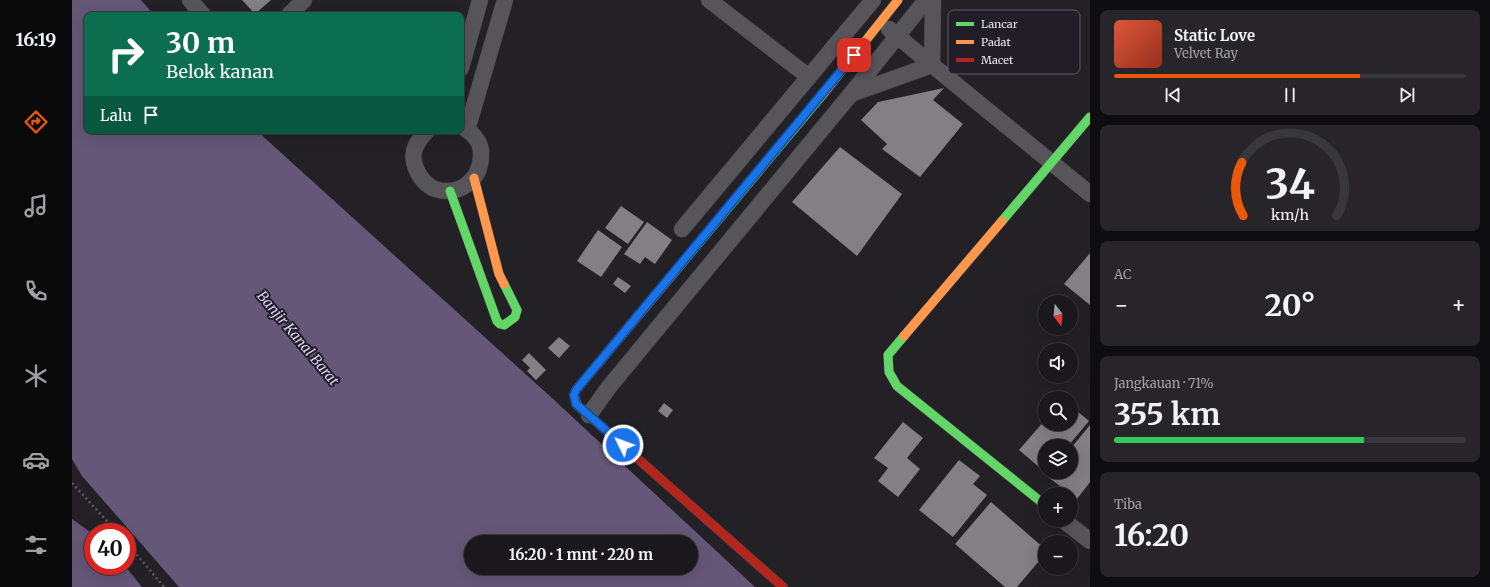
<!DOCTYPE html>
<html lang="id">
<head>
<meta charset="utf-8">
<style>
  :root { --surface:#1a181c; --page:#272529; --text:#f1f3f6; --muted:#9fa0a3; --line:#38373b; --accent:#ea580c }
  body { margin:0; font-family:Merriweather,serif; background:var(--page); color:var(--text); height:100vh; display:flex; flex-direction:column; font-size:15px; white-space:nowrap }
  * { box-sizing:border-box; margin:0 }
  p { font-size:13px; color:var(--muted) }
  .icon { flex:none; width:22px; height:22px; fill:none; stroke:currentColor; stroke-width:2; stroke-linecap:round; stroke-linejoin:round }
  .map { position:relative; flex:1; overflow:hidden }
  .side { display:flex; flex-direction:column; gap:10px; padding:10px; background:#0e0d0f; width:400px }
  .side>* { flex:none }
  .hud { position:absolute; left:12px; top:12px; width:380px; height:122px; border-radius:8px; box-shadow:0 4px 16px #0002,0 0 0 1px var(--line); background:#0b6e4f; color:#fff; overflow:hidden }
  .needle { width:26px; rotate:164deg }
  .tools { position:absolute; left:966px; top:295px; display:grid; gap:8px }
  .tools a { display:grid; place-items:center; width:40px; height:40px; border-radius:50%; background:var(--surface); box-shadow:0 4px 16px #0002,0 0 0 1px var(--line); font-size:20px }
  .speed { position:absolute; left:12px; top:523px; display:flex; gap:8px; font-size:20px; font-weight:700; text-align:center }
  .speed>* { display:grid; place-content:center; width:52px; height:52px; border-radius:50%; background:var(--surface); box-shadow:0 4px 16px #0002,0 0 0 1px var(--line); line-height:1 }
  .speed .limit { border:6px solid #d22; background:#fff; color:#111 }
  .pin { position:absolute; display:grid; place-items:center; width:34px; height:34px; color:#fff; margin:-17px; border-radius:8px; box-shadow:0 2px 6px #0006 }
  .me { position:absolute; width:44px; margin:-22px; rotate:312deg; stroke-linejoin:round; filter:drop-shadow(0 0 3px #0008) }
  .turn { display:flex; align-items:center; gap:14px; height:84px; padding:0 16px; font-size:18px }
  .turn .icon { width:52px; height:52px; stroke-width:2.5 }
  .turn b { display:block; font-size:28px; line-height:34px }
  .then { display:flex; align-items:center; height:38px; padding:0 16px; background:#0003; gap:8px; font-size:15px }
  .big { font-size:30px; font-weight:700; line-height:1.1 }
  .side .tile { flex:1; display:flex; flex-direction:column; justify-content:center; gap:6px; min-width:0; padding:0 14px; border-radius:8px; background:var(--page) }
  .side .dial { align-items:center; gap:0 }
  .dial svg { height:104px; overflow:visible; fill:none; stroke:var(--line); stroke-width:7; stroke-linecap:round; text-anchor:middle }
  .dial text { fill:var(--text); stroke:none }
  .song { display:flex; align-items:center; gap:12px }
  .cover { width:48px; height:48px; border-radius:6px; background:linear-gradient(135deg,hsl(10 70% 55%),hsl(10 70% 35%)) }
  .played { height:4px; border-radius:2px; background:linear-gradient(90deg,var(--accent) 70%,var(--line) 70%) }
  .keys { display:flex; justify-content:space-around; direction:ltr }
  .heat { display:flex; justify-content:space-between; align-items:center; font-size:22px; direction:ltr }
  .charge { height:6px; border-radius:3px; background:linear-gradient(90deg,#34c759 71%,var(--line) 0) }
  .trip { position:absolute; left:392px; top:535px; width:234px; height:40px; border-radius:20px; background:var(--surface); box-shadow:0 4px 16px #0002,0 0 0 1px var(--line); font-weight:700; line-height:40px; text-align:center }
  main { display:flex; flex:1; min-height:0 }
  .tabs { display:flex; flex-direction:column; width:72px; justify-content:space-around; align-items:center; background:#0a0a0b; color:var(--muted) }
  .tabs .icon { width:28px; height:28px }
  .tabs .selected { color:var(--accent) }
  .tabs b { font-size:18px; color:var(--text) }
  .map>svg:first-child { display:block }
</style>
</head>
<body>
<main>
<nav class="tabs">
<b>16:19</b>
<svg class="icon selected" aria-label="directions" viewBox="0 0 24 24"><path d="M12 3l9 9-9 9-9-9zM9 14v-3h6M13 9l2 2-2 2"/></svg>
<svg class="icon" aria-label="music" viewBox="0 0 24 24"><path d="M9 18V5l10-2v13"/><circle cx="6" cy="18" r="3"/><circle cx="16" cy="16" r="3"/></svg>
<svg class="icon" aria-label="phone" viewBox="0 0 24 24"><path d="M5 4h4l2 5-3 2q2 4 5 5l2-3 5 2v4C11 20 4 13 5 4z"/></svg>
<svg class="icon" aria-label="climate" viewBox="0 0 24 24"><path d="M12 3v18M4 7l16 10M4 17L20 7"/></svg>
<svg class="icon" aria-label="car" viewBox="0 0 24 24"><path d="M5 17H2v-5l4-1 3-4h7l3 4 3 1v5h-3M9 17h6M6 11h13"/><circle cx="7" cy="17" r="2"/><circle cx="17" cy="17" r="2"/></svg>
<svg class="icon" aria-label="filters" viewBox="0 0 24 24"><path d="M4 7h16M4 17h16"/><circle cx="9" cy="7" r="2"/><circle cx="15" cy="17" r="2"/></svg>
</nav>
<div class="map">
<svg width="1018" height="587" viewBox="0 0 1018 587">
  <rect width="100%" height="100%" fill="#232026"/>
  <!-- water -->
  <g fill="#645777" fill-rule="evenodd">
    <path d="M 0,0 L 69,0 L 82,15 L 15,15 L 15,131 L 185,131 L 480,398 L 683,587 L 107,587 L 10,476 L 0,459 ZM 399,542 L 619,542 L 619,568 L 399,568 Z"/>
    <polygon points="0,519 21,534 21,566 53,566 70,587 0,587"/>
  </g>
  <!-- building -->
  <g fill="#827f85">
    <polygon points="170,0 199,0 183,14"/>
    <polygon points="872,88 861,100 891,124 848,177 810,149 815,144 789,120 806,102"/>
    <polygon points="768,147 830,194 785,256 720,202"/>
    <polygon points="549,206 572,222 556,244 533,228"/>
    <polygon points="575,222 600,240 583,264 573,257 568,264 552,254"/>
    <polygon points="526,230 550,247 529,277 505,261"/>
    <polygon points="1018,253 1018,305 992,284"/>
    <polygon points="546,277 559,286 553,293 541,284"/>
    <polygon points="487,337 498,346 487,358 476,348"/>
    <polygon points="457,353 474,370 464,380 455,371 458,368 450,360"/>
    <polygon points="592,403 601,410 595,418 586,411"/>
    <polygon points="999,406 1017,421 996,446 973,446 973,472 947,450 973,420 973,424 999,424"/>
    <polygon points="831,422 851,438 835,458 848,469 826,497 806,481 816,468 802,458"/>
    <polygon points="1018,425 1018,482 1005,499 976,477 980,472 999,472 999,448"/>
    <polygon points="887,460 908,476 901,484 915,495 881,537 847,510"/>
    <polygon points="919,502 973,549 973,554 945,587 933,587 883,544"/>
  </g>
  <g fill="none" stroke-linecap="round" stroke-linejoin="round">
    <defs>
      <g id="street">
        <polyline points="118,0 131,15"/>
        <polyline points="637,0 737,77"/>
        <polyline points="217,15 232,0"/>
        <polyline points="817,29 860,65 1018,194"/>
        <polyline points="389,68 408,0"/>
        <polyline points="779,94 860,65 861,0"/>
        <polyline points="395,130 433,0"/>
        <path d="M 355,131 C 349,137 344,143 342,151 C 339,166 350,184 363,189 C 388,197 409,179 409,155 C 410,142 400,132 389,126"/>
        <polyline points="610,229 801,0"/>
        <polyline points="517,415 537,387 779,94 854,0"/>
        <polyline points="991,520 1018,541"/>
      </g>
      <g id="fast">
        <polyline points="378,191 425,321 428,324 432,325 443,317 445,310 432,284"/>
        <polyline points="930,221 1018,117"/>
        <polyline points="601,274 752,93"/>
        <polyline points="832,336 816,355 817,372 825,386 973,505"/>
      </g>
      <g id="slow">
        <polyline points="752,93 826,0"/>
        <polyline points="402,178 427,274 432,284"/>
        <polyline points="832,336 930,221"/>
        <polyline points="505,405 502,395 504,390 601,274"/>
      </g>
      <polyline id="jam" points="505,405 711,587"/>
    </defs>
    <!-- street casing -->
    <use href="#street" stroke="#403d43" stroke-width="17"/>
    <!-- fast casing -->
    <use href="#fast" stroke="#403d43" stroke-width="10"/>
    <!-- slow casing -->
    <use href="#slow" stroke="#403d43" stroke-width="10"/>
    <!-- jam casing -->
    <use href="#jam" stroke="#403d43" stroke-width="10"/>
    <!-- path -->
    <g stroke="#5d5b5f" stroke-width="2.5" stroke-dasharray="2 3" stroke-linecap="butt">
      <polyline points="0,483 45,532"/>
      <polyline points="55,543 92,587"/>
    </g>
    <!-- street -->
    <use href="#street" stroke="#58555a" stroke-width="16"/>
    <!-- fast -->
    <use href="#fast" stroke="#63d668" stroke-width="9"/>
    <!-- slow -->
    <use href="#slow" stroke="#ff974d" stroke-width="9"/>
    <!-- jam -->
    <use href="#jam" stroke="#b3261e" stroke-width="9"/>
  </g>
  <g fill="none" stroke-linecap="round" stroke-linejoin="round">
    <defs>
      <polyline id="route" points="551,445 504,404 502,395 504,390 782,55"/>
    </defs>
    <!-- route casing -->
    <use href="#route" stroke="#114b97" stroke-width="10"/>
    <!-- route -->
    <use href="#route" stroke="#1a73e8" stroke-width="7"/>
  </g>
  <g text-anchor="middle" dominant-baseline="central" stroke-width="4" stroke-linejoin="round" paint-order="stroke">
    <!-- water labels -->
    <g font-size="14" font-style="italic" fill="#dfd1f7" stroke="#221e28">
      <text transform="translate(226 338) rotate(50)">Banjir Kanal Barat</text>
    </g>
  </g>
  <!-- legend -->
  <rect x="876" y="10" width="132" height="64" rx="6" fill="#221e28" stroke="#5d5962" stroke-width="1"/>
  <rect x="884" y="22" width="18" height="4" fill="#63d668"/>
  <rect x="884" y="40" width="18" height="4" fill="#ff974d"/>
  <rect x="884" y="58" width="18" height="4" fill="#b3261e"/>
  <g font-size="11" fill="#e6e3ea">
    <text x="909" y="28">Lancar</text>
    <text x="909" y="46">Padat</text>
    <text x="909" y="64">Macet</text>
  </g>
</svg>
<div class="tools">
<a><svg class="needle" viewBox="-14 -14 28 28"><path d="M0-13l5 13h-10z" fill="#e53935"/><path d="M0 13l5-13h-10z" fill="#9fa0a3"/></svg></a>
<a><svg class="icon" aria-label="sound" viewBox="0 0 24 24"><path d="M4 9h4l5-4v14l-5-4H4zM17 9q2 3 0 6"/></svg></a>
<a><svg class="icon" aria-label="search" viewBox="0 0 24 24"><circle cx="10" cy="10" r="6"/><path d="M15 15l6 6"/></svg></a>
<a><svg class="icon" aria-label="layers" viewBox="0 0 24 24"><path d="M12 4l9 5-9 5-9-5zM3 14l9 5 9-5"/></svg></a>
<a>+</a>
<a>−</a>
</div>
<div class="speed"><div class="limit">40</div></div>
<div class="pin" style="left:782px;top:55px;background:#d93025"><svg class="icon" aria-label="arrive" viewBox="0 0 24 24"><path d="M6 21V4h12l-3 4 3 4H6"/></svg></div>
<svg class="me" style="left:551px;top:445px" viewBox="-20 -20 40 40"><circle r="17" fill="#1a73e8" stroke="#fff" stroke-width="3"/><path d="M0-11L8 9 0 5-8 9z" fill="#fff"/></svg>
<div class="trip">16:20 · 1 mnt · 220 m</div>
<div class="hud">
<div class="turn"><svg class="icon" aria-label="right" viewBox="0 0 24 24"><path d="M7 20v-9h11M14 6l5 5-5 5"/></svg><div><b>30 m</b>Belok kanan</div></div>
<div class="then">Lalu<svg class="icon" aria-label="arrive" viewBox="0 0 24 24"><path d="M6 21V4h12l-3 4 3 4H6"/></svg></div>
</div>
</div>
<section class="side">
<div class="tile">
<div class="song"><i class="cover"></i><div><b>Static Love</b><p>Velvet Ray</p></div></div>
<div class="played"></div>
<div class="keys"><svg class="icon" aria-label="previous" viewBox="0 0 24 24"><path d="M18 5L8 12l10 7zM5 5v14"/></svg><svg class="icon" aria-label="pause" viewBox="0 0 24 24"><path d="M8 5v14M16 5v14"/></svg><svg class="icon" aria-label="next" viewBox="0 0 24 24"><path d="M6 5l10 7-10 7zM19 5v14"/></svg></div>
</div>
<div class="tile dial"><svg viewBox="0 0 100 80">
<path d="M14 69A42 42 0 1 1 86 69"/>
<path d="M14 69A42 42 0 0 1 13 28" stroke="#ea580c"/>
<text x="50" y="56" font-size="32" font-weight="700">34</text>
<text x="50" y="72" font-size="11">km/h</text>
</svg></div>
<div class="tile"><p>AC</p>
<div class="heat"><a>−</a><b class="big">20°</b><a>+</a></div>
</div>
<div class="tile"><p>Jangkauan · 71%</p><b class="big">355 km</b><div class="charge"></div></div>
<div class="tile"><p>Tiba</p><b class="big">16:20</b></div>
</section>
</main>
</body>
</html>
